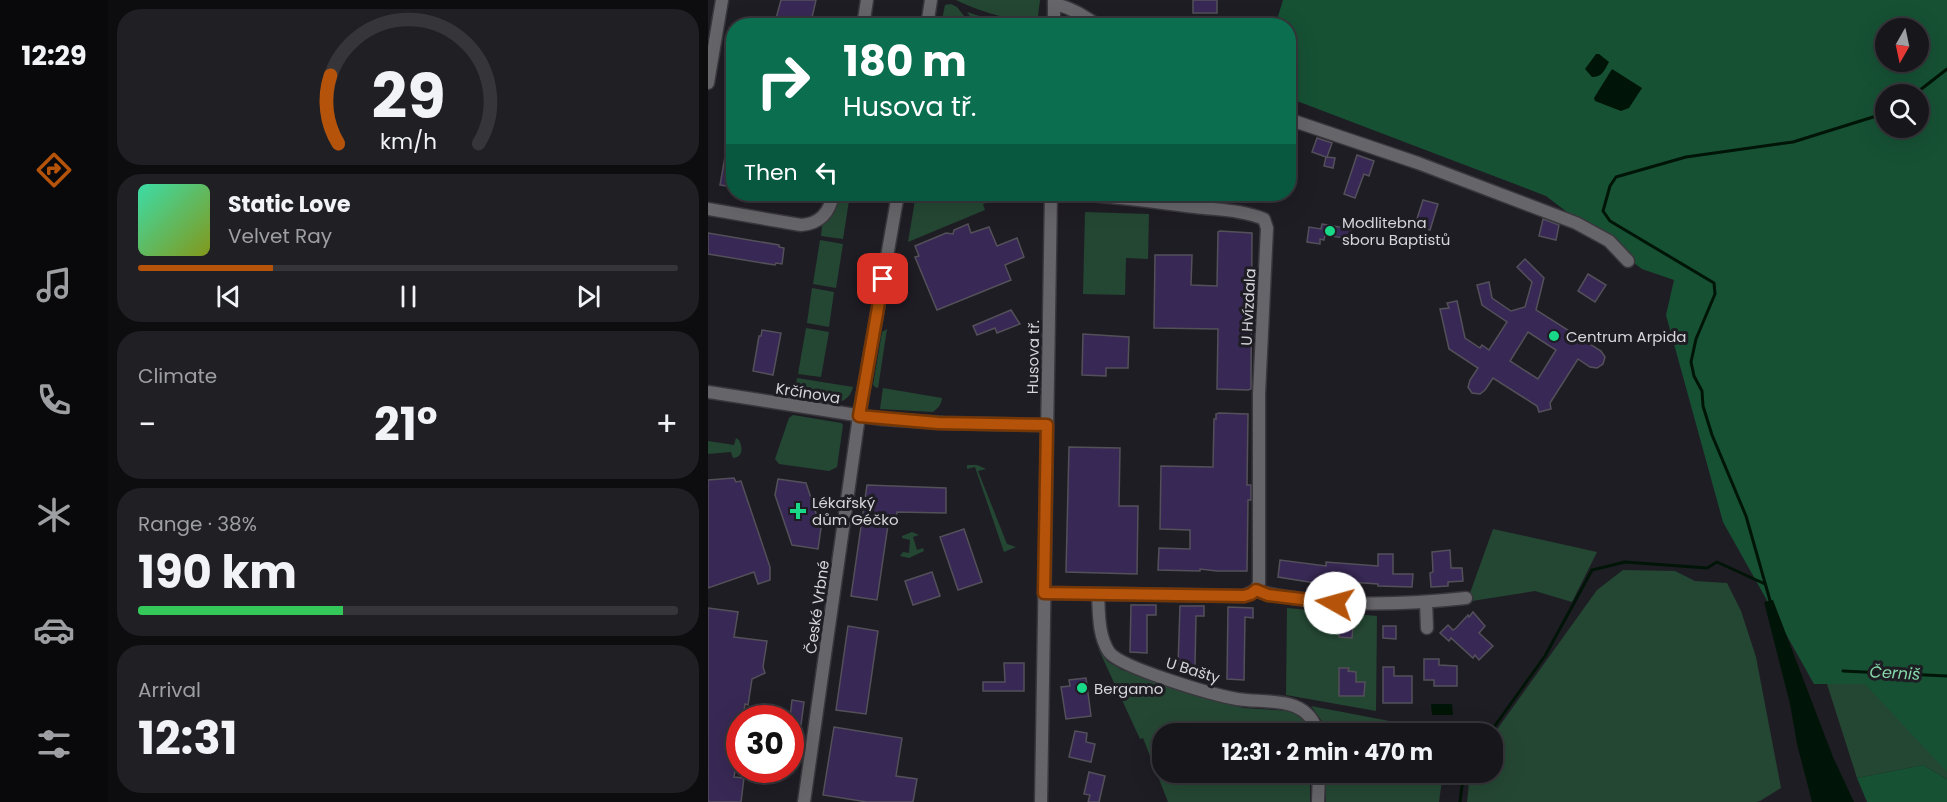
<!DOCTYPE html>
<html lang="en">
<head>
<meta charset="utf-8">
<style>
  :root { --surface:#17161b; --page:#201f24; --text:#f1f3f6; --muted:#9e9fa3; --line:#36353a; --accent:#b45309 }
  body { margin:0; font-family:Poppins,sans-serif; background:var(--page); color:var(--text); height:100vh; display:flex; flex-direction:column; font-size:22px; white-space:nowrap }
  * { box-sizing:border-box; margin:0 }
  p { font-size:20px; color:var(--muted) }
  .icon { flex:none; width:33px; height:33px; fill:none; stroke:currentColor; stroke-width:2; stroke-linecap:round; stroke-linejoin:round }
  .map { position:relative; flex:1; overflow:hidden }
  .drawer { display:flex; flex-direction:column; gap:9px; padding:9px; background:#0d0c0f; width:600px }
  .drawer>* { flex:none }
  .banner { position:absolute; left:18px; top:18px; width:570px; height:183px; border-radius:24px; box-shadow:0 6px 24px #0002,0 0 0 2px var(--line); background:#0b6e4f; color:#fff; overflow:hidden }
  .needle { width:39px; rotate:189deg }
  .tools { position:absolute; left:1167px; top:18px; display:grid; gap:12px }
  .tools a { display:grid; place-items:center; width:54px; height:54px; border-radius:50%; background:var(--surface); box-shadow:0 6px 24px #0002,0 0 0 2px var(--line); font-size:30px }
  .speed { position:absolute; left:18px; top:705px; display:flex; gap:12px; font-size:30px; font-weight:700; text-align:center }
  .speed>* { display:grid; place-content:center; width:78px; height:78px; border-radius:50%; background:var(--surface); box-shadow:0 6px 24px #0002,0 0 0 2px var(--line); line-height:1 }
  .speed .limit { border:9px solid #d22; background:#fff; color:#111 }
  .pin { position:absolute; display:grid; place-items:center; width:51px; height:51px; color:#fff; margin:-26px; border-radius:12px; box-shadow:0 3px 9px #0006 }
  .me { position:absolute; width:66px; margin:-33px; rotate:277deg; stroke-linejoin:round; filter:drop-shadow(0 0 4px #0008) }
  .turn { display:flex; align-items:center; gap:21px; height:126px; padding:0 18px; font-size:27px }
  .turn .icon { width:78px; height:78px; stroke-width:2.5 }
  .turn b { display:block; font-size:42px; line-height:51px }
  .then { display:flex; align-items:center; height:57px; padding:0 18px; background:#0003; gap:12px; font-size:22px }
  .big { font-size:45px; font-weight:700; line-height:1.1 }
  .drawer .card { flex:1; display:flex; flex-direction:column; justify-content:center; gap:9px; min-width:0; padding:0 21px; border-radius:24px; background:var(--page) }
  .drawer .dial { align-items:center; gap:0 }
  .dial svg { height:156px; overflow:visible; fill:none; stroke:var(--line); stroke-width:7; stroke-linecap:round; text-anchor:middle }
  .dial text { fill:var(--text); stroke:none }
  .song { display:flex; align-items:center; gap:18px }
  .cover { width:72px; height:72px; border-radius:9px; background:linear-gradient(135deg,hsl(160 70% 55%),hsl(70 70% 35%)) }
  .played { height:6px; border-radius:3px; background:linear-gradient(90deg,var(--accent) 25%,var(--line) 25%) }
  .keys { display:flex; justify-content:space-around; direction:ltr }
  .heat { display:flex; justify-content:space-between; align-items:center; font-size:33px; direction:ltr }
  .charge { height:9px; border-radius:4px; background:linear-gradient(90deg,#34c759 38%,var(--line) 0) }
  .trip { position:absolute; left:444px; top:723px; width:351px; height:60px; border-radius:24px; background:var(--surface); box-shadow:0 6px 24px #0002,0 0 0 2px var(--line); font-weight:700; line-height:60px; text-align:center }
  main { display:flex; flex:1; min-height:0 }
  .tabs { display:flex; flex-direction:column; width:108px; justify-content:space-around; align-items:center; background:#09090b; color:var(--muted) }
  .tabs .icon { width:42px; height:42px }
  .tabs .on { color:var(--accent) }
  .tabs b { font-size:27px; color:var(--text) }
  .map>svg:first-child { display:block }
</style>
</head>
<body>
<main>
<nav class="tabs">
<b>12:29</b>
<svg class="icon on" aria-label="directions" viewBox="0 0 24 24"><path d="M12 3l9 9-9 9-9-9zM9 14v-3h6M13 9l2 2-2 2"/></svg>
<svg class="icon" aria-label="music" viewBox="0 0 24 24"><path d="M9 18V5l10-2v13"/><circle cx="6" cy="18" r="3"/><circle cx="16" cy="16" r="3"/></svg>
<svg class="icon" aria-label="phone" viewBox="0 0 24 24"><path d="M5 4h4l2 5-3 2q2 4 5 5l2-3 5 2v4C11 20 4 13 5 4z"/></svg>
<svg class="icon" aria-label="climate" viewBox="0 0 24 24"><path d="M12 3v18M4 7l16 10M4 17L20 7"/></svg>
<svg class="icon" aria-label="car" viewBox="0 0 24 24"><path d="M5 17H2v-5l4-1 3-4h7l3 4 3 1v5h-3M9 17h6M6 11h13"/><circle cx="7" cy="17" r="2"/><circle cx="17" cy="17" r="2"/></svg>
<svg class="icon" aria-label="filters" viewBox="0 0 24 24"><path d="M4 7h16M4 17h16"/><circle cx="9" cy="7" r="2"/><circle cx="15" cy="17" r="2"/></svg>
</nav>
<section class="drawer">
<div class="card dial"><svg viewBox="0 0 100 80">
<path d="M14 69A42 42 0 1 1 86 69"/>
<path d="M14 69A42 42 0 0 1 10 34" stroke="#b45309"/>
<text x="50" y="56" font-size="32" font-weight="700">29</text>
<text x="50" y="72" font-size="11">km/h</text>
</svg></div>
<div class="card">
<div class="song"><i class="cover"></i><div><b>Static Love</b><p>Velvet Ray</p></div></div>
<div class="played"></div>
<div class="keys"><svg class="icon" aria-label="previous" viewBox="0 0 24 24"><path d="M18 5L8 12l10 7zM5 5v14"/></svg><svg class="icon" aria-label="pause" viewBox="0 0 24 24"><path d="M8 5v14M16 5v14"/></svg><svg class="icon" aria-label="next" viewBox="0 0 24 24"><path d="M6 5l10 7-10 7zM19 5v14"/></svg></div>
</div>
<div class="card"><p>Climate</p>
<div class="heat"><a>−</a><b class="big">21°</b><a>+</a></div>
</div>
<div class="card"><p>Range · 38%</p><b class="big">190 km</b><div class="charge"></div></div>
<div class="card"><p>Arrival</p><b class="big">12:31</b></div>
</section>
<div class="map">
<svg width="1239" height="802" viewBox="0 0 1239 802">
  <rect width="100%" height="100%" fill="#1f1d24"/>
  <!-- green -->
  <g fill="#244733">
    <path d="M 248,0 L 332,0 L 330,16 C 311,26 266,9 248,0 Z"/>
    <polygon points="243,4 249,7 263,25 233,25 237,5"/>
    <polygon points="259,12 284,20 320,25 268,25"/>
    <polygon points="130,194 142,194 135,239 113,236 114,226 124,212"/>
    <polygon points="208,194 313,194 298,202 295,197 275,204 277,210 200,242"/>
    <polygon points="377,212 441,214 440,259 418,258 417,295 375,294"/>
    <polygon points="112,240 135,244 128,288 105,284"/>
    <polygon points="104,288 126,292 121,327 99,323"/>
    <polygon points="98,328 121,332 113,377 90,374"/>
    <polygon points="179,329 170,388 167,387 165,385 166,379 174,332"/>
    <path d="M 89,378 L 145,387 C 139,413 105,401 86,398 Z"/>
    <path d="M 175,388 L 234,398 C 233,405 230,408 225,412 L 172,409 Z"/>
    <polygon points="85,415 133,423 135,425 129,467 121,471 71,464 67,459 81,418"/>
    <path d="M 28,438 L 31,440 C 35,448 35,457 25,458 L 23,452 L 0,454 L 0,441 L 26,445 Z"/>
    <polygon points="259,465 269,465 278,469 270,471 299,544 308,547 296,552 267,467 259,469"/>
    <polygon points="785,529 889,552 864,602 827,591 764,601 762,593"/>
    <polygon points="204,532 211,535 205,537 209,550 215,548 216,551 201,558 192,556 195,552 201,553 202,540 194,538 194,536"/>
    <polygon points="915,570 967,571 987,581 1019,583 1033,611 1048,657 1073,788 1052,801 1048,802 759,802 762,773 784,772 785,735 889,590"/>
    <polygon points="579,608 669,616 668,711 578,695"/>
    <polygon points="390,648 399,661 414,670 535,708 583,711 594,718 602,733 454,734 454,772 602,773 602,802 460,802 435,738 432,739"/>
    <polygon points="1119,684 1239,684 1239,779 1215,765 1149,778"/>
    <polygon points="603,706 739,732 739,733 618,733 614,721"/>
    <polygon points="618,773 735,773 731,802 618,802"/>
  </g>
  <!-- forest -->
  <g fill="#165134" fill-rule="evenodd">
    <path d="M 575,0 L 1239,0 L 1239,772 L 1157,684 L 1106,684 L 1015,522 L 958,315 L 966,280 L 934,269 L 838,196 L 581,98 L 580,26 L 567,26 ZM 1178,28 L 1210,28 L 1210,62 L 1178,62 ZM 1178,94 L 1210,94 L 1210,128 L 1178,128 Z"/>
    <polygon points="1215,765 1239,779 1239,802 1159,802 1149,778"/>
  </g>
  <!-- water -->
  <g fill="#001507">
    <path d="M 888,54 L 891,54 L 901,62 C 896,71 894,77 884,77 L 877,69 Z"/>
    <polygon points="904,69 934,88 921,108 913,111 887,101 886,98"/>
    <polygon points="1065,600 1125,757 1146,802 1104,802 1089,744 1082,704 1056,602"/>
    <polygon points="723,704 744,704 745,715 724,715"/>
  </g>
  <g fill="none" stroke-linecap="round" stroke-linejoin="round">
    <!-- stream -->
    <g stroke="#001507" stroke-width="3">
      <polyline points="1207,94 1239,69"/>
      <polyline points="1063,604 1038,516 1004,435 995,406 994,391 986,376 983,362 988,339 1007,294 1006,283 902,221 895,211 902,186 908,177 978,157 1085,142 1178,113"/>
      <polyline points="1135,671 1239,676"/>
      <polyline points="781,734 837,656 884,570 917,562 999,568 1009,562 1057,584"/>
      <polyline points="752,802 754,786 759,772"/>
    </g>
  </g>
  <!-- building -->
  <g fill="#382855" stroke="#535059" stroke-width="1.5" fill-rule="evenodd">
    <polygon points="73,0 108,0 102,26 88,26 67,22"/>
    <rect x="485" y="0" width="24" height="13"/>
    <polygon points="21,134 26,134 26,187 12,185"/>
    <polygon points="609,138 624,143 619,157 627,158 625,168 616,166 618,157 604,152"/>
    <polygon points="649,155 666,161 661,176 656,174 647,198 636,194"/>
    <polygon points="715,200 730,204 722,230 707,225"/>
    <polygon points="835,219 851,225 848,240 831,236"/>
    <polygon points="260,224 263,233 281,227 289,246 309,238 316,257 297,265 303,280 229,310 207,257 211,256 207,246 238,233 245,234 246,230"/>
    <polygon points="614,224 643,229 642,239 617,235 616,240 612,239 612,244 599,242 601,227 613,229"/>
    <polygon points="512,231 544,233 543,382 543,389 540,390 509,389 510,329 446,328 447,255 484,255 483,285 509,286 510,232"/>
    <polygon points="0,233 71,245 71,247 76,248 74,264 68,263 67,265 0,254"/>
    <path d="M 817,259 L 836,278 L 828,310 L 893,351 L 897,357 L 895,364 L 889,368 L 882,367 L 870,359 L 842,403 L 843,409 L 831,412 L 829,406 L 785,378 L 777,390 L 772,394 L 764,393 L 760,387 L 762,380 L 770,368 L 741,349 L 732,309 L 741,308 L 739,303 L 749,301 L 757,338 L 772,348 L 774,345 L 781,350 L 799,322 L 774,305 L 769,285 L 781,282 L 784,298 L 803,311 L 817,307 L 824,282 L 809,267 ZM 820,332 L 848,350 L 830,379 L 802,361 Z"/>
    <polygon points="880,274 898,285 887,302 870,291"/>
    <polygon points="303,310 312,324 289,333 287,328 269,335 265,326"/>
    <polygon points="54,330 73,333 65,375 45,371 51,336 53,336"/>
    <polygon points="375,334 421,337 420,368 398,368 398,376 374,375"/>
    <polygon points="511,413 540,414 539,485 543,485 543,500 540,500 539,571 509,571 492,569 492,571 450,570 451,548 482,549 482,530 452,529 453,466 505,467 506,419 508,419 508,414"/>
    <polygon points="361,447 412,448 411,506 430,506 429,574 358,572"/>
    <polygon points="26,478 28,482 33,481 62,567 62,580 50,584 46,572 0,588 0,480"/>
    <polygon points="70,479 98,483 113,528 110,549 84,545 67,495"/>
    <polygon points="159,485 238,488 238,513 189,512 187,526 180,525 169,600 143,596"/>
    <polygon points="256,529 274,582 250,590 232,537"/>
    <polygon points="742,550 743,568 754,568 755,581 740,582 740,586 723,587 722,573 725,572 724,552"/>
    <polygon points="670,554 685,554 685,574 705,574 704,587 670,586 670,584 627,581 626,586 570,577 572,560 618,566 618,562 670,566"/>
    <polygon points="224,572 232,596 205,605 197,581"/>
    <polygon points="423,605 448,605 448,615 439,615 439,653 422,652"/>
    <polygon points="472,606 496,606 496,616 488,616 487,666 470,666"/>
    <polygon points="520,607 545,608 545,618 537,617 536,680 519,679"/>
    <polygon points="0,608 30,612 26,637 59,641 55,667 57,673 44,679 40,705 37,704 35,718 32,718 32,741 26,777 36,778 33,802 0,802"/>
    <polygon points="765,612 777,626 771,633 785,646 771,660 767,655 765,658 743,638 741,641 732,633 740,625 745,630 748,628 760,615 761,617"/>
    <polygon points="632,625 645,626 644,638 631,637"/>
    <polygon points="140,626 170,631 158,714 128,710"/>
    <polygon points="675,626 688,626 688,639 675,638"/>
    <polygon points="716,659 731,659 731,665 749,666 749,686 726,686 726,680 716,680"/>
    <polygon points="296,663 316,663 316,691 275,691 275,682 297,682"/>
    <polygon points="675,667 686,667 686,676 704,676 704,703 675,703"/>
    <polygon points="631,668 641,668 640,671 648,672 648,682 657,682 656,696 631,696"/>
    <polygon points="378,678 383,716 358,719 353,687 362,686 361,680"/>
    <polygon points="84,700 96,702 92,732 82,730 82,718"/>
    <polygon points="126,727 194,738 188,776 209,779 205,802 159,802 115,795"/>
    <polygon points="367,731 379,733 378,742 387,744 383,762 361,757"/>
    <polygon points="381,772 397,776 391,802 380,802 382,795 376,794"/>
  </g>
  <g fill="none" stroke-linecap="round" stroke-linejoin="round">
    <defs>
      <g id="minor">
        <path d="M 346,4 C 362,7 377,16 390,26"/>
        <polyline points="155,26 159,0"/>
        <polyline points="219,26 223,0"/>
        <polyline points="0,83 14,0"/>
        <polyline points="580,119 710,163 868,223 901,241 920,261"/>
        <path d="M 0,209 L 93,225 C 112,224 122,212 125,194"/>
        <polyline points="0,392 174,419 236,423 339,425"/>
        <path d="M 548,590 C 564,596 581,597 598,600 C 652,606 704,604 758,598"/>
        <path d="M 336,593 L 536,596 L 548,590 L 551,583 L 551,394 L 559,228 L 556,219 C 535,210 510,210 487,207 C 446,202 406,196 365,194"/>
        <path d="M 390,594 C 391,613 390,635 401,652 C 413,668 506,695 529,699 C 559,704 600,694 610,734"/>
        <polyline points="718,602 719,628"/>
        <polyline points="96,802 151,416 190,194"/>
        <polyline points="610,802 611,772"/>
      </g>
      <g id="tertiary">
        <polyline points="346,26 346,0"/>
        <polyline points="333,802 343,194"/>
      </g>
    </defs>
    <!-- minor casing -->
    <use href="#minor" stroke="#39373d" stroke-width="15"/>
    <!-- tertiary casing -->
    <use href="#tertiary" stroke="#39373d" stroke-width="15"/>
    <!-- minor -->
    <use href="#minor" stroke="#666569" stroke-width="12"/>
    <!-- tertiary -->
    <use href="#tertiary" stroke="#666569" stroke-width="12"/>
  </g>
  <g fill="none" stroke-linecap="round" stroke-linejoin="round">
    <defs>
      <polyline id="route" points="175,279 151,416 230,423 339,425 336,593 536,596 543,594 548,590 560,595 627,603"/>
    </defs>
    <!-- route casing -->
    <use href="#route" stroke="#753606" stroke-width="15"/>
    <!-- route -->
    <use href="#route" stroke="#b45309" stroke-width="10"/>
  </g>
  <!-- markers -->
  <g fill="#19d988" stroke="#1f1d24" stroke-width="2">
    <circle cx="622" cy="231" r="6"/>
    <circle cx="846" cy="336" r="6"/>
    <path d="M87 502h6v6h6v6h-6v6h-6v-6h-6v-6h6z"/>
    <circle cx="374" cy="688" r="6"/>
  </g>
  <g text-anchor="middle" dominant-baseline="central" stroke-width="6" stroke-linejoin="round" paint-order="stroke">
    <!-- poi labels -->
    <g font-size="15" fill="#d6d5da" stroke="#1f1d24" text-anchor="start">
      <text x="634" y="222">Modlitebna<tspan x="634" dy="17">sboru Baptistů</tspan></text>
      <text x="858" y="336">Centrum Arpida</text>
      <text x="104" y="502">Lékařský<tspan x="104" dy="17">dům Géčko</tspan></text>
      <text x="386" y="688">Bergamo</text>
    </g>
    <!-- street labels -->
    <g font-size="15" fill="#d6d5da" stroke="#1f1d24">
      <text transform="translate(540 307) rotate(-87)">U Hvízdala</text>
      <text transform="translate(325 357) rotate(-89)">Husova tř.</text>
      <text transform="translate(100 393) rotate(9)">Krčínova</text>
      <text transform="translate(109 607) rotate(-82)">České Vrbné</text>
      <text transform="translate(485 670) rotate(17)">U Bašty</text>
    </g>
    <!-- water labels -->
    <g font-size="16" font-style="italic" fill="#85d9a8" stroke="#1f1d24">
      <text transform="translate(1187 673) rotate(3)">Černiš</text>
    </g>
  </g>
</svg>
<div class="tools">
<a><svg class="needle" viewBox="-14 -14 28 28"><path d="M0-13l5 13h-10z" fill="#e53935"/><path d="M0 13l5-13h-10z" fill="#9e9fa3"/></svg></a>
<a><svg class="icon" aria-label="search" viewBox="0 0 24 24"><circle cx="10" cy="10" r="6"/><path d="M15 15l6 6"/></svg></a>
</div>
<div class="speed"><div class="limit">30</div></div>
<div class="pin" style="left:175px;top:279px;background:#d93025"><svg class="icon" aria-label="arrive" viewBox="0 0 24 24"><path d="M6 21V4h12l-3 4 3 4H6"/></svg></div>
<svg class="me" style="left:627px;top:603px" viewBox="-20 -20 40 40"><circle r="19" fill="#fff"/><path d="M0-13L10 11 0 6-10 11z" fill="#b45309"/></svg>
<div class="trip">12:31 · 2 min · 470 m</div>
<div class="banner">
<div class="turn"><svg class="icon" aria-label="right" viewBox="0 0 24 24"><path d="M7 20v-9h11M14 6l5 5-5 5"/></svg><div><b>180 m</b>Husova tř.</div></div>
<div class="then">Then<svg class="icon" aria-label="left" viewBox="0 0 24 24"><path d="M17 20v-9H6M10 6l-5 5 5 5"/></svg></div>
</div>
</div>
</main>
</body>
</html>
